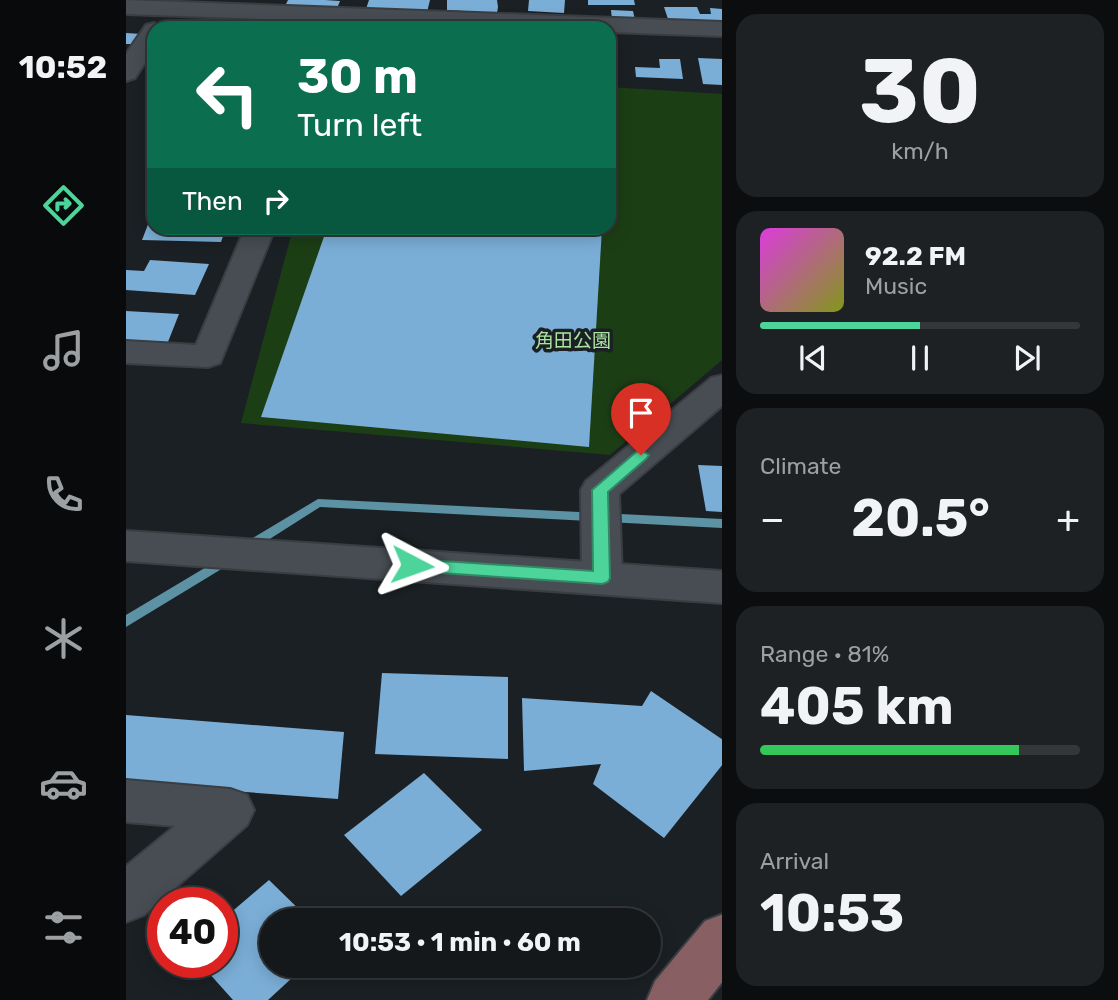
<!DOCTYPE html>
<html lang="en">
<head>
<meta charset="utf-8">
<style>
  :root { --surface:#14181b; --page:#1d2124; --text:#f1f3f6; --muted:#9da0a3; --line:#33373a; --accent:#4cd49b }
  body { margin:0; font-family:Rubik,"Noto Sans JP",sans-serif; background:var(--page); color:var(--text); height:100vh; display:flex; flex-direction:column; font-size:26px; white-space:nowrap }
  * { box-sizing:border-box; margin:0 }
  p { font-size:23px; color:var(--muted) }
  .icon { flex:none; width:38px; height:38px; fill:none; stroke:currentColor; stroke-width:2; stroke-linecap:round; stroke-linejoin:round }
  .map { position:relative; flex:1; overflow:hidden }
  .side { display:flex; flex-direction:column; gap:14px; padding:14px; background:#0b0d0f; width:396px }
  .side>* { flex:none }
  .banner { position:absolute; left:21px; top:21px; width:469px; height:214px; border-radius:21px; box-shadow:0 4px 18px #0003,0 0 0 2px var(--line); background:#0b6e4f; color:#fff; overflow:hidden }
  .speed { position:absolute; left:21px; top:887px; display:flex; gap:14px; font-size:35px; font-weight:700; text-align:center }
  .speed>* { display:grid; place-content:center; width:91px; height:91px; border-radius:50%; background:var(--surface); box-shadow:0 4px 18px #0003,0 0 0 2px var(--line); line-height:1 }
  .speed .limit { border:10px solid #d22; background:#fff; color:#111 }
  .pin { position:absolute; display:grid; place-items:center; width:60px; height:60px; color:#fff; margin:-72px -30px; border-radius:50% 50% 50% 0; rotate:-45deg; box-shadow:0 0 7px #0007 }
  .pin .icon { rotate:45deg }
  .me { position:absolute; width:77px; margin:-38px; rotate:94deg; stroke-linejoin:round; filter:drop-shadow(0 0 5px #0008) }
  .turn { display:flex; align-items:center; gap:24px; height:147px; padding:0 35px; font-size:32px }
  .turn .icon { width:91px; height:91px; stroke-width:2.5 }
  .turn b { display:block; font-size:49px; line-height:60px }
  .then { display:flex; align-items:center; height:66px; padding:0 35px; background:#0003; gap:14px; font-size:26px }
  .big { font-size:52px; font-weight:700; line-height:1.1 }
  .side .tile { flex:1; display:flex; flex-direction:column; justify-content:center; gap:10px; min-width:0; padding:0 24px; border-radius:21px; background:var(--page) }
  .side .dial { align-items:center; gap:0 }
  .dial b { font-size:91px; line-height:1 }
  .song { display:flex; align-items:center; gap:21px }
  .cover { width:84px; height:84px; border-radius:10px; background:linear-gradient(135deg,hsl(300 70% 55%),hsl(70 70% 35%)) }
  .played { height:7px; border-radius:4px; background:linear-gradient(90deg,var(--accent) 50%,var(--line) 50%) }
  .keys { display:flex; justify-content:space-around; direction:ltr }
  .heat { display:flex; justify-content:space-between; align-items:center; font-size:38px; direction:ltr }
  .charge { height:10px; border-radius:5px; background:linear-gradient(90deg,#34c759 81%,var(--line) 0) }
  .trip { position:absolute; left:133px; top:908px; width:402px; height:70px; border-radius:35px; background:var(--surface); box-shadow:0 4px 18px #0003,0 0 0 2px var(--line); font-weight:700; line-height:70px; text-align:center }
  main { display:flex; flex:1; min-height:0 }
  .dock { display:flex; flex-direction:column; width:126px; justify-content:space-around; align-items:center; background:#080a0b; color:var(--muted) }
  .dock .icon { width:49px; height:49px }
  .dock .selected { color:var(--accent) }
  .dock b { font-size:32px; color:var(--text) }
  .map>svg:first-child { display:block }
</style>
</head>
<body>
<main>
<nav class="dock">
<b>10:52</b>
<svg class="icon selected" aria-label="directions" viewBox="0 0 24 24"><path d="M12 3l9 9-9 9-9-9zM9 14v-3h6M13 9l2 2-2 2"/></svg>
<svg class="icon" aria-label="music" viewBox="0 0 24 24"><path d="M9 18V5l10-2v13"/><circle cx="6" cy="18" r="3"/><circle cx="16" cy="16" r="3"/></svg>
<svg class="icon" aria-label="phone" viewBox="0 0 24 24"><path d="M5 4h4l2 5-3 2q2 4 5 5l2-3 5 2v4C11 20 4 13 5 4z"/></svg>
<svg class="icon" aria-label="climate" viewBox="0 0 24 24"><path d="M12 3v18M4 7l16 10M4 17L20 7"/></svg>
<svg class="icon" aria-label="car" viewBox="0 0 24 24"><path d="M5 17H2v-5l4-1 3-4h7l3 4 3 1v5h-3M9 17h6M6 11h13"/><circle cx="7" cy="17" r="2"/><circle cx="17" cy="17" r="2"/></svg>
<svg class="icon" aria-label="filters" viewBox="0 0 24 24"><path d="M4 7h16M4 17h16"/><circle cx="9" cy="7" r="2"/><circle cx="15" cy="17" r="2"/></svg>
</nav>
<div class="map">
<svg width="597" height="1000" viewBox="0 0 597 1000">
  <rect width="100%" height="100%" fill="#1b2024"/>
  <!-- green -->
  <polygon fill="#1c3e15" points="483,87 596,94 596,360 484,455 115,423 167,228 483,228"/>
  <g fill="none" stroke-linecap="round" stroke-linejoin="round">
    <!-- stream -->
    <g fill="#5c92a4" fill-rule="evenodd">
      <polygon points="192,499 597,519 597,528 194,507 125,551 115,551 114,548 115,545"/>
      <polygon points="102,554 107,556 108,559 107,562 0,627 0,615"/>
    </g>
  </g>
  <!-- building -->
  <g fill="#7baed7">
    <polygon points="162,0 199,0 214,1 210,11 158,8"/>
    <polygon points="243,0 304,0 301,12 240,9"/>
    <polygon points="321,0 371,0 372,7 371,13 321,10"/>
    <polygon points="403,0 439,0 438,13 402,11"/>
    <polygon points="462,0 508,0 509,5 462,5"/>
    <polygon points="538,7 571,7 574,14 585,14 584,8 597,9 597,26 543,22"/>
    <polygon points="485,10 507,11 509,20 486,20"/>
    <polygon points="0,33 16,34 10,44 0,44"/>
    <polygon points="572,58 597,59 597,85 577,84"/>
    <polygon points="533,59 554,59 557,79 510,77 509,67 534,68"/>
    <polygon points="28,209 28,228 100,228 95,242 16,240"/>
    <polygon points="201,228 476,228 463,447 135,417"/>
    <polygon points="24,260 83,264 69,295 0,290 0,270 18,271"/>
    <polygon points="0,311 53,314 40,347 0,345"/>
    <polygon points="572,465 597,466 597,512 580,511"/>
    <polygon points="256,673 382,677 382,759 249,754"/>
    <polygon points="525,691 597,740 597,764 538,838 467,784 475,764 398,771 396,698 516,706"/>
    <polygon points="0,715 218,732 212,799 0,783"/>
    <polygon points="298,773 356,830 275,896 218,835"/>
    <polygon points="143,880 184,920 145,920 145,966 179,966 142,1000 107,1000 73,962 96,962 96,920"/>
  </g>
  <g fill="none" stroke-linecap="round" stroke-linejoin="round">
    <defs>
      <g id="minor">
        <polygon points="0,0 597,22 597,36 483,32 483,28 379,28 0,14"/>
        <polygon points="28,23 38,28 28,28 28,49 9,78 0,81 0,54 20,25"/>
        <polygon points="119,228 149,228 94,363 82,367 0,363 0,341 70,345"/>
        <polygon points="597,375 597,405 493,494 496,577 490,588 476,592 462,588 456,577 455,490 460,481 585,378"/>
        <polygon points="0,780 104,789 121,795 128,810 121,825 18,915 0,922 0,866 49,826 0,822"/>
      </g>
      <polygon id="tertiary" points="0,531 597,571 597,603 0,561"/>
      <polygon id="primary" points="597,914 597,981 582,1000 521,1000 529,981 579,921"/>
    </defs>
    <!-- minor casing -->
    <use href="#minor" stroke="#3a3d41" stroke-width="4"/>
    <!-- tertiary casing -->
    <use href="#tertiary" stroke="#3a3d41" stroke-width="4"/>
    <!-- primary casing -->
    <use href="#primary" stroke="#3a3d41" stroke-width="4"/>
    <!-- minor -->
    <use href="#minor" fill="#474d53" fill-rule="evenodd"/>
    <!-- tertiary -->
    <use href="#tertiary" fill="#474d53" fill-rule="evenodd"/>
    <!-- primary -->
    <use href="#primary" fill="#886063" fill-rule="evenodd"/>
  </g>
  <!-- route -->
  <polygon fill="#4cd49b" stroke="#318a65" stroke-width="2" points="515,450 523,455 520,459 482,492 484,578 482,582 476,584 286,571 278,565 286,559 467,571 466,490 510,452"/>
  <g text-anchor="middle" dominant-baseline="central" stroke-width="7" stroke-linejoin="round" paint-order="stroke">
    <!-- park labels -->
    <g font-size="19" fill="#aae49f" stroke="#1b2024">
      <text x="447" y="340">角田公園</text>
    </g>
  </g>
</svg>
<div class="speed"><div class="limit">40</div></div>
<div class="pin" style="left:515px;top:455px;background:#d93025"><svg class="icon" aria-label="arrive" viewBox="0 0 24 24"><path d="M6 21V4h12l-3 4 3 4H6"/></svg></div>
<svg class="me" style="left:286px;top:565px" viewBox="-20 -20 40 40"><path d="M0-17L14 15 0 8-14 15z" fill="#4cd49b" stroke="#fff" stroke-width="4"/></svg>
<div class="trip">10:53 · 1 min · 60 m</div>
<div class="banner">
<div class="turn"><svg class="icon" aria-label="left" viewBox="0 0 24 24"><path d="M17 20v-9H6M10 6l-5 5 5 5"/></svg><div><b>30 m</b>Turn left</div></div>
<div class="then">Then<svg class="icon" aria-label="right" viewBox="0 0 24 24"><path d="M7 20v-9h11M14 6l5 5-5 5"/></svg></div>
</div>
</div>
<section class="side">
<div class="tile dial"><b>30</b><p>km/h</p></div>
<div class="tile">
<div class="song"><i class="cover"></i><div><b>92.2 FM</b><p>Music</p></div></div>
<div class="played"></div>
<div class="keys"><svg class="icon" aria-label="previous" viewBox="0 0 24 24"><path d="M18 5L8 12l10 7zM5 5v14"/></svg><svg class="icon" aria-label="pause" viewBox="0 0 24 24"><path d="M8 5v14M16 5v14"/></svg><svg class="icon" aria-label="next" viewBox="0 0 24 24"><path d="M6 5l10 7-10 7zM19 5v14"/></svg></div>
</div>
<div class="tile"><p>Climate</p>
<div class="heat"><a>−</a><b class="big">20.5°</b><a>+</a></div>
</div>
<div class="tile"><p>Range · 81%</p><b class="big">405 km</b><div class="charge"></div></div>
<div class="tile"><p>Arrival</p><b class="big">10:53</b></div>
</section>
</main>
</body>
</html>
